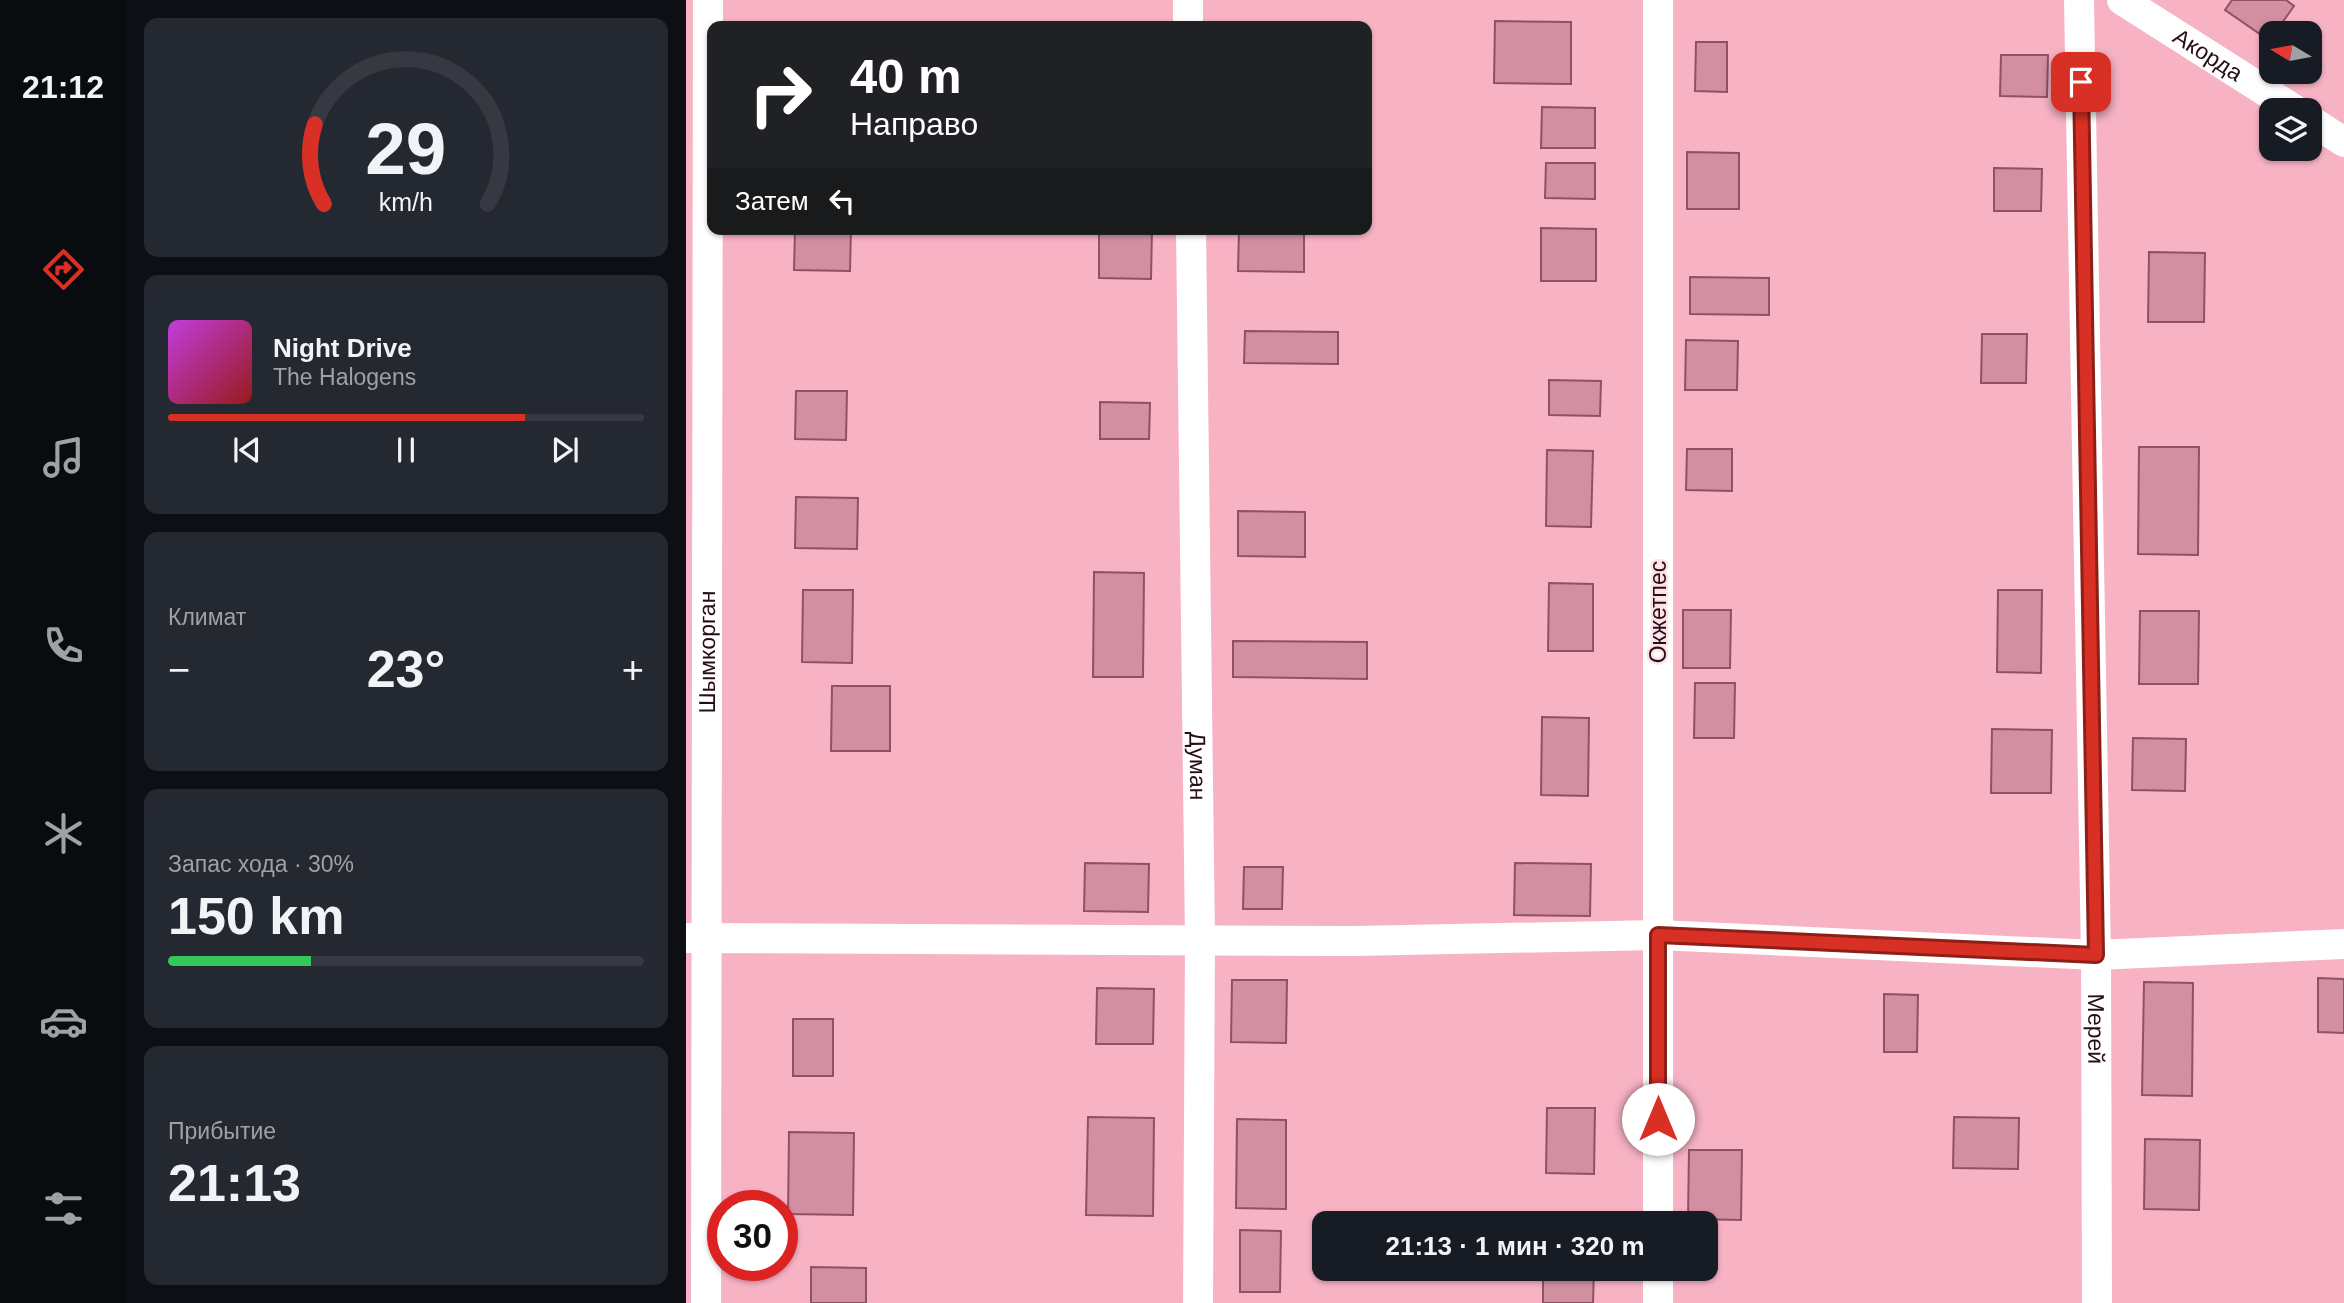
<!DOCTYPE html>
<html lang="ru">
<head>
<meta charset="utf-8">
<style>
  :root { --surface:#171b24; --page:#242831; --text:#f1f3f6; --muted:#9ea1a6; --line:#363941; --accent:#d93025 }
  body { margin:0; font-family:Helvetica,sans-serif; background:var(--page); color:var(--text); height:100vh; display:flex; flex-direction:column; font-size:26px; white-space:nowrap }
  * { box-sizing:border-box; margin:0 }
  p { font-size:23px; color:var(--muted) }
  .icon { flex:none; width:38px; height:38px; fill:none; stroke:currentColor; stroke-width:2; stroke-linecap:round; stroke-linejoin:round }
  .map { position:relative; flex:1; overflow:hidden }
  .details { display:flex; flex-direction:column; gap:18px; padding:18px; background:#0d0f14; width:560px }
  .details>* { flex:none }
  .guide { position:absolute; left:21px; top:21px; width:665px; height:214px; border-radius:14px; box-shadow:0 2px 5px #0004; background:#202124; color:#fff; overflow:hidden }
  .needle { width:46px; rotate:280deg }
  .buttons { position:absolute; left:1573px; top:21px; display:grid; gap:14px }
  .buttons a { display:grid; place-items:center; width:63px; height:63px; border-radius:14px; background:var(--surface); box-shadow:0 2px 5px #0004; font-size:35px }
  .speed { position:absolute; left:21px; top:1190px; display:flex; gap:14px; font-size:35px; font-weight:700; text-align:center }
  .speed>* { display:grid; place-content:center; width:91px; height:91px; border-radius:50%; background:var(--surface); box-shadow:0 2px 5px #0004; line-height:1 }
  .speed .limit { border:10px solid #d22; background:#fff; color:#111 }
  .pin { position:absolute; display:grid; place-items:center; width:60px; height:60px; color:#fff; margin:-30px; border-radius:14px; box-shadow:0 4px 10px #0006 }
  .me { position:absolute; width:77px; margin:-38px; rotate:0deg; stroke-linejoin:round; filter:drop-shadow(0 0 5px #0008) }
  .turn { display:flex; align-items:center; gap:24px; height:147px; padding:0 28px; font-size:32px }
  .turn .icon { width:91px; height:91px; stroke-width:2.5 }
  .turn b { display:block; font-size:49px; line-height:60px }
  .then { display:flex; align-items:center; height:66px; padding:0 28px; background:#0003; gap:14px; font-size:26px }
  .big { font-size:52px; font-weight:600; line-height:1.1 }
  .details .tile { flex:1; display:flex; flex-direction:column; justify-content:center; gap:10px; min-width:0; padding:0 24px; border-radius:14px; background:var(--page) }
  .details .dial { align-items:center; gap:0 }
  .dial svg { height:182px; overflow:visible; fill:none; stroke:var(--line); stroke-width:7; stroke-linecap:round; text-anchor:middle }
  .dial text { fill:var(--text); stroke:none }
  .song { display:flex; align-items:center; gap:21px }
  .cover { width:84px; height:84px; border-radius:10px; background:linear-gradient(135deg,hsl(290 70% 55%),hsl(0 70% 35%)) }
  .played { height:7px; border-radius:4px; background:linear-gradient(90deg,var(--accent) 75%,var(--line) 75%) }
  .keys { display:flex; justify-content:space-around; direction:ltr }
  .heat { display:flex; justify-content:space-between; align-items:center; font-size:38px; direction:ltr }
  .charge { height:10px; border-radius:5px; background:linear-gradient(90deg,#34c759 30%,var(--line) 0) }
  .trip { position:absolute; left:626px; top:1211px; width:406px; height:70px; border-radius:14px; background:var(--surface); box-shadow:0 2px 5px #0004; font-weight:600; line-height:70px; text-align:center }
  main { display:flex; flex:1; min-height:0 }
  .menu { display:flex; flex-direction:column; width:126px; justify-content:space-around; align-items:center; background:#090b0e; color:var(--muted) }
  .menu .icon { width:49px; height:49px }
  .menu .active { color:var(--accent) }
  .menu b { font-size:32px; color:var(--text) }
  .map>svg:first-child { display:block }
</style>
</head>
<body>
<main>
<nav class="menu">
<b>21:12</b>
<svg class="icon active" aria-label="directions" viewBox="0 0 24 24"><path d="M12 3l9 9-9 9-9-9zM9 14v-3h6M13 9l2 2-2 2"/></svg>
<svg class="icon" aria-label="music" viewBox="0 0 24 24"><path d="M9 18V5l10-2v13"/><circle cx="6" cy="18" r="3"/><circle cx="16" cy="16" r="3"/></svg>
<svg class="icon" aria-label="phone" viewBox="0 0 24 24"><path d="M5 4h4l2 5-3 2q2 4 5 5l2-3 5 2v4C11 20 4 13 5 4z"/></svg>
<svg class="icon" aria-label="climate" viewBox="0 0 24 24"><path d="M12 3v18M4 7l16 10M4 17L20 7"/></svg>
<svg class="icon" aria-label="car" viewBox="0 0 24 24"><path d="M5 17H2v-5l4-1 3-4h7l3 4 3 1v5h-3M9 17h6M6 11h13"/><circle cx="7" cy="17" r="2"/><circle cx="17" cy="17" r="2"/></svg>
<svg class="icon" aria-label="filters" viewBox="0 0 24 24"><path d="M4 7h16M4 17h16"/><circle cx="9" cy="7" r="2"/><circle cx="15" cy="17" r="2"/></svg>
</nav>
<section class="details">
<div class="tile dial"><svg viewBox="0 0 100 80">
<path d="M14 69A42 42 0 1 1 86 69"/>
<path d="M14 69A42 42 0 0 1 10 34" stroke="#d93025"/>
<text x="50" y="56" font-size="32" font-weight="700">29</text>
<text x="50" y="72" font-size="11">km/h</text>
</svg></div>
<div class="tile">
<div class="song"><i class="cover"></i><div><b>Night Drive</b><p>The Halogens</p></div></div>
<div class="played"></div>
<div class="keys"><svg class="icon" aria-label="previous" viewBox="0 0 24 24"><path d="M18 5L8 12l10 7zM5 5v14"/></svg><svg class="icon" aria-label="pause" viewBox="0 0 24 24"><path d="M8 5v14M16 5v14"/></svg><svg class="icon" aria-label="next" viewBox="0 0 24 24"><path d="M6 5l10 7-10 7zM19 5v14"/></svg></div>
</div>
<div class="tile"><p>Климат</p>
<div class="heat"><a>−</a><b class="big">23°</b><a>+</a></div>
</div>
<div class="tile"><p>Запас хода · 30%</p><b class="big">150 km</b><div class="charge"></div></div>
<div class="tile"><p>Прибытие</p><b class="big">21:13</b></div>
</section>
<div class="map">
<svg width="1658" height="1303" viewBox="0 0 1658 1303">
  <rect width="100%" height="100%" fill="#f7b2c4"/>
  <!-- building -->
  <g fill="#d18fa1" stroke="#8e5263" stroke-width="2">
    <polygon points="1546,0 1600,0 1608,6 1589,33 1586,33 1584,41 1539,10"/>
    <polygon points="809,21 885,22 885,84 808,83"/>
    <polygon points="557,24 616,25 616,26 557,26"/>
    <polygon points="1010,42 1041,42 1041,92 1009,91"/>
    <polygon points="1315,55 1362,55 1361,97 1314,96"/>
    <polygon points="856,107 909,108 909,148 855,148"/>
    <polygon points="1001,152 1053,153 1053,209 1001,209"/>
    <polygon points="860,163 909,163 909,199 859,198"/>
    <polygon points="1308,168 1356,169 1355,211 1308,211"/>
    <polygon points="855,228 910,229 910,281 855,281"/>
    <polygon points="109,229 165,229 164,271 108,270"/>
    <polygon points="413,229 466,229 465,279 413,278"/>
    <polygon points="553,229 618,229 618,272 552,271"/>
    <polygon points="1463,252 1519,253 1518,322 1462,322"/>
    <polygon points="1004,277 1083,278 1083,315 1004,314"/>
    <polygon points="559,331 652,332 652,364 558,363"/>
    <polygon points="1296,334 1341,334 1340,383 1295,383"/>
    <polygon points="1000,340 1052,341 1051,390 999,390"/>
    <polygon points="863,380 915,381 914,416 863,415"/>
    <polygon points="110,391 161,391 160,440 109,439"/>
    <polygon points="414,402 464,403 463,439 414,439"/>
    <polygon points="1453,447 1513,447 1512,555 1452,554"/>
    <polygon points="1001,449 1046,449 1046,491 1000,490"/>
    <polygon points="861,450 907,451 905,527 860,526"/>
    <polygon points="110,497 172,498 171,549 109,548"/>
    <polygon points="552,511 619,512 619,557 552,556"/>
    <polygon points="408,572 458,573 457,677 407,677"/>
    <polygon points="863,583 907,584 907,651 862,651"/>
    <polygon points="117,590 167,590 166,663 116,662"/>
    <polygon points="1312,590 1356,590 1355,673 1311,672"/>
    <polygon points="997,610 1045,610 1044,668 997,668"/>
    <polygon points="1454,611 1513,611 1512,684 1453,684"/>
    <polygon points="547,641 681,642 681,679 547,677"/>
    <polygon points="1009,683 1049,683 1048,738 1008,738"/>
    <polygon points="146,686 204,686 204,751 145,751"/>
    <polygon points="856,717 903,718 902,796 855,795"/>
    <polygon points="1306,729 1366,730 1365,793 1305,793"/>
    <polygon points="1447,738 1500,739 1499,791 1446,790"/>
    <polygon points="399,863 463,864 462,912 398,911"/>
    <polygon points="829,863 905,864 904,916 828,915"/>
    <polygon points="558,867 597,867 596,909 557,909"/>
    <polygon points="1632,978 1658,979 1658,1033 1632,1032"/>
    <polygon points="546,980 601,980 600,1043 545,1042"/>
    <polygon points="1458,982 1507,983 1506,1096 1456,1095"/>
    <polygon points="411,988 468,989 467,1044 410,1044"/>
    <polygon points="1198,994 1232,995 1231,1052 1198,1052"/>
    <rect x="107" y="1019" width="40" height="57"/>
    <polygon points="861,1108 909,1108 908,1174 860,1173"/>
    <polygon points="402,1117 468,1118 467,1216 400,1215"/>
    <polygon points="1268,1117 1333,1118 1332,1169 1267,1168"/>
    <polygon points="551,1119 600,1120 600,1209 550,1208"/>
    <polygon points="103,1132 168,1133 167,1215 102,1214"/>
    <polygon points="1459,1139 1514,1140 1513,1210 1458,1209"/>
    <polygon points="1003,1150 1056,1150 1055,1220 1002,1219"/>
    <polygon points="554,1230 595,1231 594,1292 554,1292"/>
    <polygon points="125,1267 180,1268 180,1303 125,1303"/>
    <polygon points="857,1269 908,1270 907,1303 857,1303"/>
  </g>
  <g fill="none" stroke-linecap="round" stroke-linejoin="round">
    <!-- minor -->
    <g stroke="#fff" stroke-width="30">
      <polyline points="502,0 502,26"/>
      <path id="s1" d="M 1393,0 L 1410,955 L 1411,1303"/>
      <path id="s2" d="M 1436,0 L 1609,110"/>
      <polyline points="1624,120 1658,142"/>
      <path id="s3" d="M 505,229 L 514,940 L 512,1303"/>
      <polyline points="0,938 667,941 972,935 1410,955 1658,944"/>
      <polyline points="972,1223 972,0"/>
      <path id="s4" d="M 20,1303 L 22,0"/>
      <polyline points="972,1303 972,1269"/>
    </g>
  </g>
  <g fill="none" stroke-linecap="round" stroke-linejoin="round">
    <defs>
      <polyline id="route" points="972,1119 972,935 1410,955 1395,82"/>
    </defs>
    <!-- route casing -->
    <use href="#route" stroke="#8d1f18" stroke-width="18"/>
    <!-- route -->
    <use href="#route" stroke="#d93025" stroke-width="12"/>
  </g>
  <g text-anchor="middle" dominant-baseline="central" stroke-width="5" stroke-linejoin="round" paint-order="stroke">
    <!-- street labels -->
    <g font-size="23" fill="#260e16" stroke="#fee0e7">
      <text stroke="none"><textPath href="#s2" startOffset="102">Акорда</textPath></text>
      <text transform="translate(972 612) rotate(-90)">Окжетпес</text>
      <text stroke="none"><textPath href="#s4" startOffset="651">Шымкорган</textPath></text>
      <text stroke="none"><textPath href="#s3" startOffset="537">Думан</textPath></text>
      <text stroke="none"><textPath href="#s1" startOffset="1029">Мерей</textPath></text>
    </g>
  </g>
</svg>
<div class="buttons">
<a><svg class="needle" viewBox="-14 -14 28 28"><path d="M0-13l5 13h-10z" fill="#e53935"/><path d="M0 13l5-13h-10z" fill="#9ea1a6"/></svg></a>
<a><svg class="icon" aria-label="layers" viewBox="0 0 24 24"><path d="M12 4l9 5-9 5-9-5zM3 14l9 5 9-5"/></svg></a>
</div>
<div class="speed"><div class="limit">30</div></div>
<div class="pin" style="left:1395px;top:82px;background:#d93025"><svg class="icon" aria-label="arrive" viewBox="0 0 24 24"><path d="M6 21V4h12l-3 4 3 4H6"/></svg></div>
<svg class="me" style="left:972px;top:1119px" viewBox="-20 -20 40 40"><circle r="19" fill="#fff"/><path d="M0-13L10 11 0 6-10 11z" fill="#d93025"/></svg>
<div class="trip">21:13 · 1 мин · 320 m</div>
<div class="guide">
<div class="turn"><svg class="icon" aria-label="right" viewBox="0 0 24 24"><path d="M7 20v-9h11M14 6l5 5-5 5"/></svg><div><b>40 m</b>Направо</div></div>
<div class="then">Затем<svg class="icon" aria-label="left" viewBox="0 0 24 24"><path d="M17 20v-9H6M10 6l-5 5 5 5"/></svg></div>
</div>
</div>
</main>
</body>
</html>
